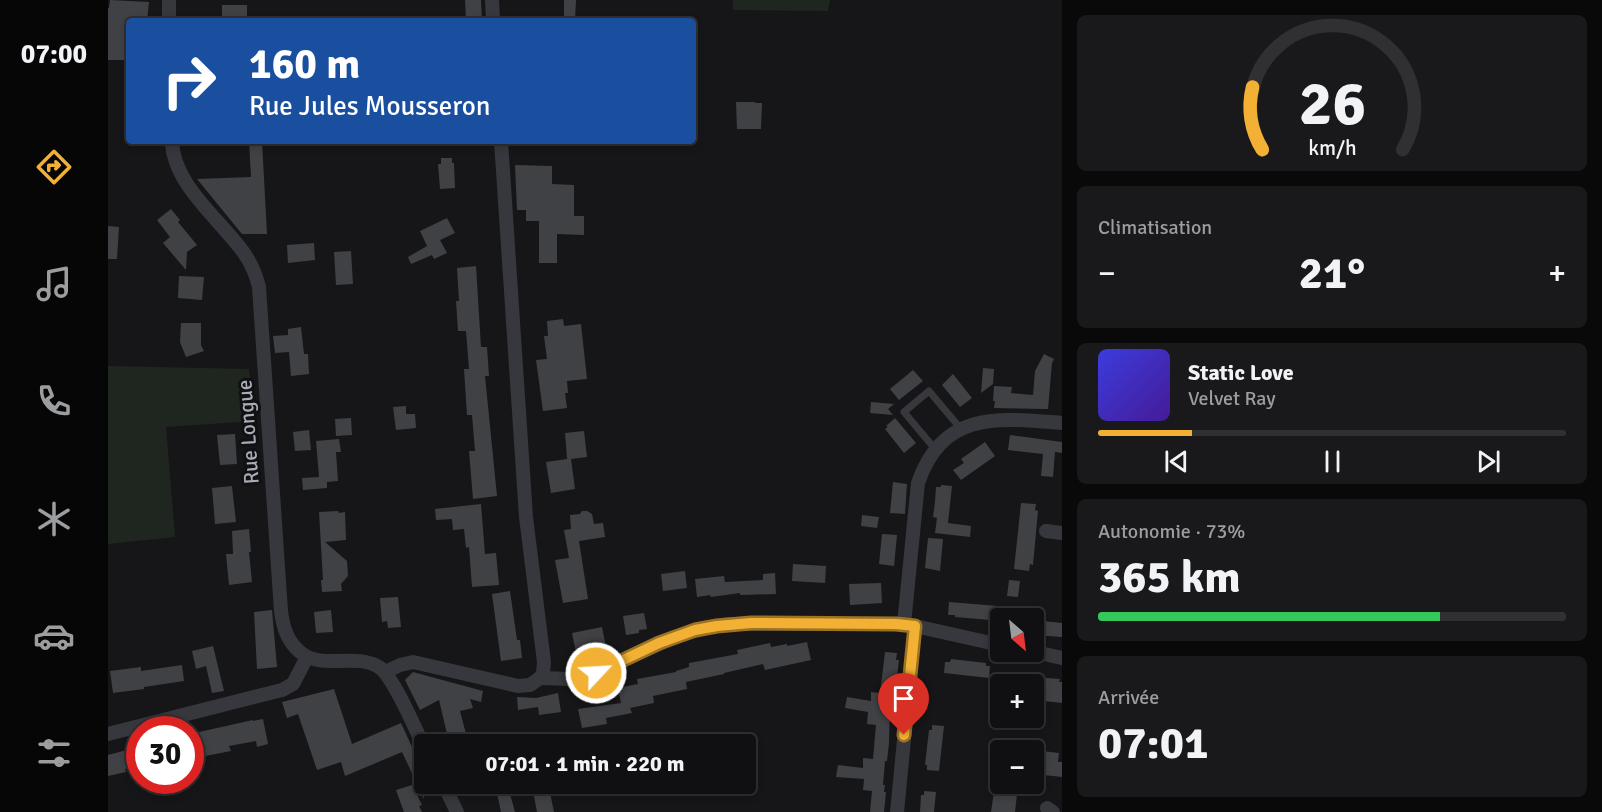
<!DOCTYPE html>
<html lang="fr">
<head>
<meta charset="utf-8">
<style>
  :root { --surface:#101012; --page:#19191b; --text:#f1f3f6; --muted:#9c9d9f; --line:#303032; --accent:#f2b134 }
  body { margin:0; font-family:Signika,sans-serif; background:var(--page); color:var(--text); height:100vh; display:flex; flex-direction:column; font-size:22px; white-space:nowrap }
  * { box-sizing:border-box; margin:0 }
  p { font-size:20px; color:var(--muted) }
  .icon { flex:none; width:33px; height:33px; fill:none; stroke:currentColor; stroke-width:2; stroke-linecap:round; stroke-linejoin:round }
  .map { position:relative; flex:1; overflow:hidden }
  .drawer { display:flex; flex-direction:column; gap:15px; padding:15px; background:#09090a; width:540px }
  .drawer>* { flex:none }
  .top-card { position:absolute; left:18px; top:18px; width:570px; height:126px; border-radius:6px; box-shadow:0 3px 9px #0003,0 0 0 2px var(--line); background:#1a4fa0; color:#fff; overflow:hidden }
  .needle { width:39px; rotate:152deg }
  .buttons { position:absolute; left:882px; top:608px; display:grid; gap:12px }
  .buttons a { display:grid; place-items:center; width:54px; height:54px; border-radius:6px; background:var(--surface); box-shadow:0 3px 9px #0003,0 0 0 2px var(--line); font-size:30px }
  .speed { position:absolute; left:18px; top:716px; display:flex; gap:12px; font-size:30px; font-weight:700; text-align:center }
  .speed>* { display:grid; place-content:center; width:78px; height:78px; border-radius:50%; background:var(--surface); box-shadow:0 3px 9px #0003,0 0 0 2px var(--line); line-height:1 }
  .speed .limit { border:9px solid #d22; background:#fff; color:#111 }
  .pin { position:absolute; display:grid; place-items:center; width:51px; height:51px; color:#fff; margin:-62px -26px; border-radius:50% 50% 50% 0; rotate:-45deg; box-shadow:0 0 6px #0007 }
  .pin .icon { rotate:45deg }
  .me { position:absolute; width:66px; margin:-33px; rotate:65deg; stroke-linejoin:round; filter:drop-shadow(0 0 4px #0008) }
  .turn { display:flex; align-items:center; gap:21px; height:126px; padding:0 24px; font-size:27px }
  .turn .icon { width:78px; height:78px; stroke-width:2.5 }
  .turn b { display:block; font-size:42px; line-height:51px }
  .big { font-size:45px; font-weight:700; line-height:1.1 }
  .drawer .tile { flex:1; display:flex; flex-direction:column; justify-content:center; gap:9px; min-width:0; padding:0 21px; border-radius:9px; background:var(--page) }
  .drawer .dial { align-items:center; gap:0 }
  .dial svg { height:156px; overflow:visible; fill:none; stroke:var(--line); stroke-width:7; stroke-linecap:round; text-anchor:middle }
  .dial text { fill:var(--text); stroke:none }
  .song { display:flex; align-items:center; gap:18px }
  .cover { width:72px; height:72px; border-radius:9px; background:linear-gradient(135deg,hsl(240 70% 55%),hsl(260 70% 35%)) }
  .played { height:6px; border-radius:3px; background:linear-gradient(90deg,var(--accent) 20%,var(--line) 20%) }
  .keys { display:flex; justify-content:space-around; direction:ltr }
  .heat { display:flex; justify-content:space-between; align-items:center; font-size:33px; direction:ltr }
  .charge { height:9px; border-radius:4px; background:linear-gradient(90deg,#34c759 73%,var(--line) 0) }
  .trip { position:absolute; left:306px; top:734px; width:342px; height:60px; border-radius:6px; background:var(--surface); box-shadow:0 3px 9px #0003,0 0 0 2px var(--line); font-weight:700; line-height:60px; text-align:center }
  main { display:flex; flex:1; min-height:0 }
  .dock { display:flex; flex-direction:column; width:108px; justify-content:space-around; align-items:center; background:#060607; color:var(--muted) }
  .dock .icon { width:42px; height:42px }
  .dock .current { color:var(--accent) }
  .dock b { font-size:27px; color:var(--text) }
  .map>svg:first-child { display:block }
</style>
</head>
<body>
<main>
<nav class="dock">
<b>07:00</b>
<svg class="icon current" aria-label="directions" viewBox="0 0 24 24"><path d="M12 3l9 9-9 9-9-9zM9 14v-3h6M13 9l2 2-2 2"/></svg>
<svg class="icon" aria-label="music" viewBox="0 0 24 24"><path d="M9 18V5l10-2v13"/><circle cx="6" cy="18" r="3"/><circle cx="16" cy="16" r="3"/></svg>
<svg class="icon" aria-label="phone" viewBox="0 0 24 24"><path d="M5 4h4l2 5-3 2q2 4 5 5l2-3 5 2v4C11 20 4 13 5 4z"/></svg>
<svg class="icon" aria-label="climate" viewBox="0 0 24 24"><path d="M12 3v18M4 7l16 10M4 17L20 7"/></svg>
<svg class="icon" aria-label="car" viewBox="0 0 24 24"><path d="M5 17H2v-5l4-1 3-4h7l3 4 3 1v5h-3M9 17h6M6 11h13"/><circle cx="7" cy="17" r="2"/><circle cx="17" cy="17" r="2"/></svg>
<svg class="icon" aria-label="filters" viewBox="0 0 24 24"><path d="M4 7h16M4 17h16"/><circle cx="9" cy="7" r="2"/><circle cx="15" cy="17" r="2"/></svg>
</nav>
<div class="map">
<svg width="954" height="812" viewBox="0 0 954 812">
  <rect width="100%" height="100%" fill="#161618"/>
  <!-- green -->
  <g fill="#1e261f">
    <polygon points="625,0 722,0 720,11 625,10"/>
    <polygon points="0,366 141,369 147,421 58,427 67,537 0,544"/>
  </g>
  <!-- building -->
  <g fill="#404145">
    <polygon points="2,0 41,2 39,21 21,21 21,60 0,60 0,8 1,8"/>
    <polygon points="357,0 373,0 374,21 358,21"/>
    <polygon points="456,0 468,0 467,21 456,21"/>
    <rect x="114" y="5" width="25" height="16"/>
    <polygon points="628,102 647,102 647,103 654,103 653,129 629,129"/>
    <polygon points="141,141 154,141 159,234 134,234 89,179 143,177"/>
    <polygon points="333,158 344,158 344,163 346,163 347,188 332,189 330,164 333,164"/>
    <polygon points="407,165 444,166 444,184 466,185 466,216 476,216 476,235 449,234 449,263 431,263 431,221 418,221 418,210 409,210"/>
    <polygon points="63,209 72,220 70,222 89,245 79,252 78,270 55,243 62,237 49,220"/>
    <polygon points="339,218 347,233 332,240 339,253 326,259 324,255 303,264 300,257 319,246 312,231"/>
    <polygon points="0,226 11,227 9,259 0,259"/>
    <polygon points="206,243 207,260 180,263 179,245"/>
    <polygon points="243,251 245,284 228,285 226,252"/>
    <polygon points="368,266 373,347 379,347 381,376 377,376 389,496 365,499 361,451 367,451 364,415 359,415 356,369 361,369 358,331 350,331 348,301 351,301 349,268"/>
    <polygon points="71,276 96,277 94,300 70,298"/>
    <polygon points="455,319 456,326 473,324 479,379 459,381 460,393 457,393 459,408 435,411 428,360 439,359 436,336 440,336 439,321"/>
    <polygon points="73,323 93,323 93,345 96,351 78,357 72,342"/>
    <polygon points="193,327 196,354 200,354 201,374 183,376 181,352 167,353 165,336 180,335 180,329"/>
    <polygon points="936,354 946,359 944,363 940,409 886,408 887,401 885,401 886,386 904,387 903,393 925,395 927,371"/>
    <polygon points="875,368 886,369 885,384 873,393"/>
    <polygon points="805,370 815,381 791,400 782,389"/>
    <polygon points="845,374 864,398 852,407 834,385"/>
    <polygon points="763,402 786,404 780,409 785,415 762,413"/>
    <polygon points="298,406 298,414 307,414 308,428 288,430 285,407"/>
    <polygon points="243,418 244,435 228,436 227,419"/>
    <polygon points="787,418 808,443 796,453 777,429 780,427 778,426"/>
    <polygon points="201,430 203,450 187,451 185,432"/>
    <polygon points="476,431 479,457 463,459 467,489 443,493 438,462 459,459 457,433"/>
    <polygon points="127,434 129,464 112,465 109,435"/>
    <polygon points="902,435 954,442 954,453 947,452 945,477 933,476 935,454 900,450"/>
    <polygon points="231,439 233,452 228,452 230,481 219,482 219,488 195,490 194,478 211,477 208,441"/>
    <polygon points="877,442 887,456 853,480 845,470 856,463 853,459"/>
    <polygon points="785,482 799,484 797,514 782,513"/>
    <polygon points="833,485 844,486 840,523 863,526 862,537 827,533 829,518 825,517 827,502 828,487 833,487"/>
    <polygon points="124,486 128,522 107,524 104,488"/>
    <polygon points="913,503 928,504 927,510 930,511 925,565 922,564 921,571 906,569"/>
    <polygon points="373,504 377,554 388,553 391,585 364,587 361,547 358,548 356,529 345,530 344,519 328,520 327,509"/>
    <polygon points="230,511 231,513 237,512 238,540 217,542 239,561 240,576 233,584 234,591 214,592 213,580 215,580 211,512"/>
    <polygon points="474,511 479,511 484,514 486,524 495,523 497,537 471,541 480,599 455,603 447,560 461,558 456,530 463,529 462,515 472,514"/>
    <polygon points="754,515 771,517 769,528 753,526"/>
    <polygon points="141,529 143,552 141,552 144,582 121,585 118,554 125,554 124,531"/>
    <polygon points="774,534 789,535 786,566 771,564"/>
    <polygon points="820,538 835,539 832,571 817,568"/>
    <polygon points="685,564 718,566 717,583 684,581"/>
    <polygon points="577,571 579,588 555,591 553,574"/>
    <polygon points="667,573 668,594 632,595 632,593 603,597 602,595 589,597 587,579 616,576 617,582 655,580 655,574"/>
    <polygon points="901,580 912,581 910,597 899,596"/>
    <polygon points="773,583 774,603 742,605 741,584"/>
    <polygon points="402,591 409,640 412,640 414,658 393,661 384,594"/>
    <polygon points="290,597 293,627 280,628 279,621 274,622 272,598"/>
    <polygon points="841,602 890,606 889,619 882,618 882,620 847,617 847,615 840,615"/>
    <polygon points="164,610 169,667 149,669 146,612"/>
    <polygon points="223,610 225,632 208,633 206,612"/>
    <polygon points="536,613 539,629 531,630 531,633 518,635 515,616"/>
    <polygon points="926,620 954,623 954,637 926,635"/>
    <polygon points="494,627 498,647 468,652 464,633"/>
    <polygon points="699,642 703,660 657,670 655,664 616,673 616,674 578,682 579,689 545,696 546,703 522,708 524,713 498,718 499,724 474,728 470,709 513,703 510,688 530,684 529,679 568,672 568,671 581,667 581,663 630,654 629,650 662,643 663,647 679,644 679,646"/>
    <polygon points="105,646 116,691 104,693 98,666 88,669 84,651"/>
    <polygon points="777,652 789,653 788,660 791,660 787,695 785,695 784,702 782,702 781,743 779,761 777,761 775,785 777,785 776,792 778,792 776,812 762,812 764,791 755,790 756,779 728,777 730,765 755,768 755,758 765,759 768,725 759,724 760,712 737,708 739,697 763,701 763,692 772,693"/>
    <polygon points="843,659 878,663 878,666 882,666 881,678 836,673 837,662 842,662"/>
    <polygon points="74,665 76,681 36,687 36,689 5,693 2,671 33,667 33,671"/>
    <polygon points="305,672 375,691 373,702 362,699 365,708 352,711 358,734 367,732 369,744 336,744 335,739 340,738 331,700 312,710 297,680"/>
    <polygon points="926,677 952,679 951,682 954,682 954,703 936,701 934,723 926,722"/>
    <polygon points="226,689 244,744 293,723 316,773 316,799 294,752 237,776 233,762 209,770 190,714 179,718 174,702"/>
    <polygon points="450,693 453,712 431,715 430,707 410,710 409,697 428,698"/>
    <polygon points="155,719 160,744 149,747 148,741 121,746 123,751 82,759 82,741 92,738 91,732 145,720 145,721"/>
    <polygon points="824,725 836,726 831,771 819,770 819,765 817,765 821,730 824,730"/>
    <polygon points="32,744 32,765 17,769 18,772 0,776 0,755 19,750 18,747"/>
    <polygon points="926,750 951,753 950,762 954,762 954,777 926,774"/>
    <polygon points="399,783 407,812 393,812 387,784"/>
    <polygon points="440,783 446,812 429,812 424,786"/>
    <polygon points="304,785 314,805 311,806 314,812 296,812 288,790"/>
    <polygon points="887,785 907,787 907,794 909,794 907,812 883,812"/>
    <polygon points="816,791 828,792 826,812 812,812 813,795 816,795"/>
  </g>
  <g fill="none" stroke-linecap="round" stroke-linejoin="round">
    <!-- lane -->
    <polyline stroke="#37383d" stroke-width="7" points="827,449 796,412 821,391 853,429"/>
    <!-- street -->
    <g stroke="#37383d" stroke-width="14">
      <polyline points="61,0 61,21"/>
      <polyline points="384,0 385,21"/>
      <path d="M 64,141 C 65,185 112,219 136,253 C 143,263 148,275 151,287 L 173,611 C 175,627 179,641 192,652 C 215,671 246,652 271,667 C 285,676 308,730 316,747"/>
      <polyline points="393,141 418,517 436,662 435,674 432,678"/>
      <polyline points="938,531 954,533"/>
      <path d="M 796,624 L 810,483 C 835,410 891,418 954,423"/>
      <polyline points="922,651 954,658"/>
      <polyline points="277,672 292,665 305,662 410,686 422,685 432,678"/>
      <polyline points="432,678 462,679 480,676 567,637 597,628 620,624 788,624 807,626 892,645"/>
      <polyline points="0,734 174,690 185,684 199,657"/>
      <polyline points="335,783 349,812"/>
      <polyline points="939,808 945,812"/>
      <polyline points="789,812 807,626"/>
    </g>
  </g>
  <g fill="none" stroke-linecap="round" stroke-linejoin="round">
    <defs>
      <polyline id="route" points="488,673 551,643 587,630 609,626 643,623 788,624 807,626 796,735"/>
    </defs>
    <!-- route casing -->
    <use href="#route" stroke="#9d7322" stroke-width="15"/>
    <!-- route -->
    <use href="#route" stroke="#f2b134" stroke-width="10"/>
  </g>
  <g text-anchor="middle" dominant-baseline="central" stroke-width="6" stroke-linejoin="round" paint-order="stroke">
    <!-- street labels -->
    <g font-size="21" fill="#a8adb8" stroke="#111113">
      <text transform="translate(140 432) rotate(-94)">Rue Longue</text>
    </g>
  </g>
</svg>
<div class="buttons">
<a><svg class="needle" viewBox="-14 -14 28 28"><path d="M0-13l5 13h-10z" fill="#e53935"/><path d="M0 13l5-13h-10z" fill="#9c9d9f"/></svg></a>
<a>+</a>
<a>−</a>
</div>
<div class="speed"><div class="limit">30</div></div>
<div class="pin" style="left:796px;top:735px;background:#d93025"><svg class="icon" aria-label="arrive" viewBox="0 0 24 24"><path d="M6 21V4h12l-3 4 3 4H6"/></svg></div>
<svg class="me" style="left:488px;top:673px" viewBox="-20 -20 40 40"><circle r="17" fill="#f2b134" stroke="#fff" stroke-width="3"/><path d="M0-11L8 9 0 5-8 9z" fill="#fff"/></svg>
<div class="trip">07:01 · 1 min · 220 m</div>
<div class="top-card">
<div class="turn"><svg class="icon" aria-label="right" viewBox="0 0 24 24"><path d="M7 20v-9h11M14 6l5 5-5 5"/></svg><div><b>160 m</b>Rue Jules Mousseron</div></div>
</div>
</div>
<section class="drawer">
<div class="tile dial"><svg viewBox="0 0 100 80">
<path d="M14 69A42 42 0 1 1 86 69"/>
<path d="M14 69A42 42 0 0 1 9 37" stroke="#f2b134"/>
<text x="50" y="56" font-size="32" font-weight="700">26</text>
<text x="50" y="72" font-size="11">km/h</text>
</svg></div>
<div class="tile"><p>Climatisation</p>
<div class="heat"><a>−</a><b class="big">21°</b><a>+</a></div>
</div>
<div class="tile">
<div class="song"><i class="cover"></i><div><b>Static Love</b><p>Velvet Ray</p></div></div>
<div class="played"></div>
<div class="keys"><svg class="icon" aria-label="previous" viewBox="0 0 24 24"><path d="M18 5L8 12l10 7zM5 5v14"/></svg><svg class="icon" aria-label="pause" viewBox="0 0 24 24"><path d="M8 5v14M16 5v14"/></svg><svg class="icon" aria-label="next" viewBox="0 0 24 24"><path d="M6 5l10 7-10 7zM19 5v14"/></svg></div>
</div>
<div class="tile"><p>Autonomie · 73%</p><b class="big">365 km</b><div class="charge"></div></div>
<div class="tile"><p>Arrivée</p><b class="big">07:01</b></div>
</section>
</main>
</body>
</html>
